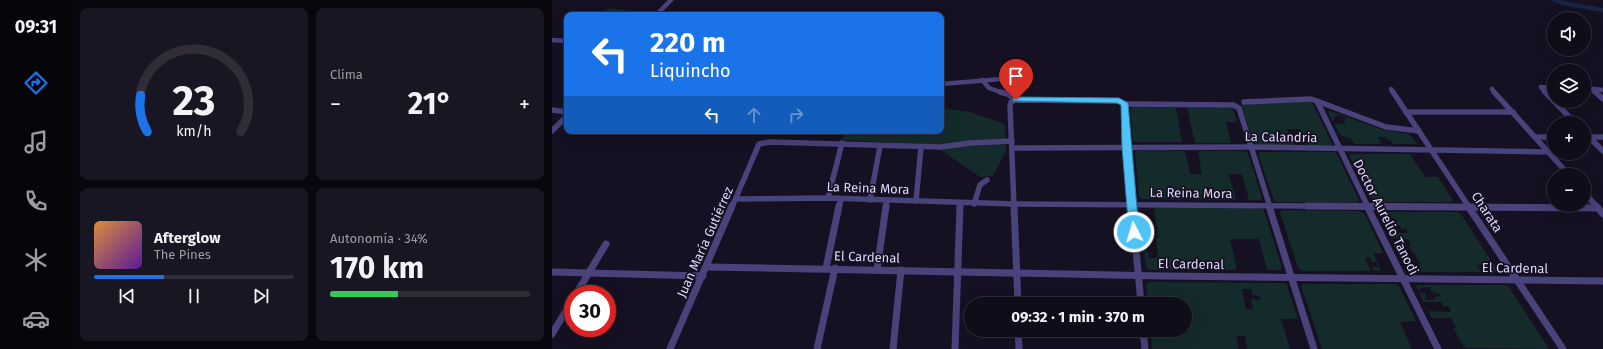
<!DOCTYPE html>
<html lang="es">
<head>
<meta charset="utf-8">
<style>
  :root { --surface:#100d1a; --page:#191623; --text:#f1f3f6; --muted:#9c9ca2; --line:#302d39; --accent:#1a73e8 }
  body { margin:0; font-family:"Fira Sans",sans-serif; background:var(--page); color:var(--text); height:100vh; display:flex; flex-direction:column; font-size:15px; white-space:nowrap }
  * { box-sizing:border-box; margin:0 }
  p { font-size:13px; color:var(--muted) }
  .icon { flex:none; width:22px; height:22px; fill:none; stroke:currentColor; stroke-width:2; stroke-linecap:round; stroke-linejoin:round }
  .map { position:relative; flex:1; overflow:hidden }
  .panel { display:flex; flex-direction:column; gap:8px; padding:8px; background:#09070e; width:480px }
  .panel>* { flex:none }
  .top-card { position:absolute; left:12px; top:12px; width:380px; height:122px; border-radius:8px; box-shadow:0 4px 16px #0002,0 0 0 1px var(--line); background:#1a73e8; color:#fff; overflow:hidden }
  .tools { position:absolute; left:995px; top:12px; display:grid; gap:8px }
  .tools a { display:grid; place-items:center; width:44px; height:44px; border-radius:50%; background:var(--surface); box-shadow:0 4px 16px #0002,0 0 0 1px var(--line); font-size:20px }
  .speed { position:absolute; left:12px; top:285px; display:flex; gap:8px; font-size:20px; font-weight:700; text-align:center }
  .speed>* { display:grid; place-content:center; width:52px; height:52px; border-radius:50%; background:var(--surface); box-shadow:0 4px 16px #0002,0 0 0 1px var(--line); line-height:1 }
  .speed .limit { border:6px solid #d22; background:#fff; color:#111 }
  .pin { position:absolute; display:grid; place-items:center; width:34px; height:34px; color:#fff; margin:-41px -17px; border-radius:50% 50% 50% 0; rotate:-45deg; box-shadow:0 0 4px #0007 }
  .pin .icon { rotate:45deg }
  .me { position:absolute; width:44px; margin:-22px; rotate:355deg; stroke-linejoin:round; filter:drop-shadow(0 0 3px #0008) }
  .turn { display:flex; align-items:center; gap:14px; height:84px; padding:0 20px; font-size:18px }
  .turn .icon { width:52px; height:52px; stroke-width:2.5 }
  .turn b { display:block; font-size:28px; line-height:34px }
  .lanes { display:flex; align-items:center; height:38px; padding:0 20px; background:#0003; justify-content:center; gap:20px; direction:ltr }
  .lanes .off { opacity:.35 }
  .big { font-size:30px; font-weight:700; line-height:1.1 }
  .panel .tile { flex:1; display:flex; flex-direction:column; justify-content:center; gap:6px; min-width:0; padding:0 14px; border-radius:8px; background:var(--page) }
  .panel .dial { align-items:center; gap:0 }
  .dial svg { height:104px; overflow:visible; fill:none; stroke:var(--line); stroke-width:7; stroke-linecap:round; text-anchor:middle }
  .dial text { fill:var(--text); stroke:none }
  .song { display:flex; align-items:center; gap:12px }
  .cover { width:48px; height:48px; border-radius:6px; background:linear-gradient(135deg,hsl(30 70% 55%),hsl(270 70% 35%)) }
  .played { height:4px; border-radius:2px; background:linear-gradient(90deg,var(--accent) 35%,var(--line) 35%) }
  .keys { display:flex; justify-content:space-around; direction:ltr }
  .heat { display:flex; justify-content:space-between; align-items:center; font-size:22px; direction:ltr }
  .charge { height:6px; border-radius:3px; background:linear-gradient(90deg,#34c759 34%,var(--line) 0) }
  .panel .tiles { flex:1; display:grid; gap:8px; grid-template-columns:repeat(2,1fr) }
  .trip { position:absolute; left:412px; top:297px; width:228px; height:40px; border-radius:20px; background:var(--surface); box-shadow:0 4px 16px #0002,0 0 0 1px var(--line); font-weight:700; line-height:40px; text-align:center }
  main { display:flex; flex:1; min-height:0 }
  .tabs { display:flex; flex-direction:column; width:72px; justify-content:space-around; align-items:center; background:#06050a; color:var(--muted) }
  .tabs .icon { width:28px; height:28px }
  .tabs .active { color:var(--accent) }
  .tabs b { font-size:18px; color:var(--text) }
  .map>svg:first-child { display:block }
</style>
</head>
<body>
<main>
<nav class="tabs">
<b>09:31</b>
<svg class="icon active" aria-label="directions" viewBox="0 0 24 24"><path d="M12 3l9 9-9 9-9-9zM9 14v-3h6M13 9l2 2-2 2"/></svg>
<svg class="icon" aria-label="music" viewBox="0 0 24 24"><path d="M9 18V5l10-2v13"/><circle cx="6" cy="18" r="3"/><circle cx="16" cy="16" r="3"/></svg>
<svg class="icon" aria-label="phone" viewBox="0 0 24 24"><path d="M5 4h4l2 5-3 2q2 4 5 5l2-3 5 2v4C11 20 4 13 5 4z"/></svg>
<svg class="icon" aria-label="climate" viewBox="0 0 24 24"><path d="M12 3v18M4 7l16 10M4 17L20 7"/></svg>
<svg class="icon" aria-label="car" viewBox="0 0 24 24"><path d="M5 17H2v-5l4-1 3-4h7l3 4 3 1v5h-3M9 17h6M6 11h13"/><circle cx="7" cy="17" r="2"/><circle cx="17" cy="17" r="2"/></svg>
</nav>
<section class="panel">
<div class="tiles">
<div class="tile dial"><svg viewBox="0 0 100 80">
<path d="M14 69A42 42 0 1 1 86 69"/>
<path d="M14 69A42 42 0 0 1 9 41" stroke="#1a73e8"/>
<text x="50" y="56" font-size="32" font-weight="700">23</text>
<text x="50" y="72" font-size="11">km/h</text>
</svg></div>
<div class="tile"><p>Clima</p>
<div class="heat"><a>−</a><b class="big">21°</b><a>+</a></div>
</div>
<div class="tile">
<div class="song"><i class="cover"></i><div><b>Afterglow</b><p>The Pines</p></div></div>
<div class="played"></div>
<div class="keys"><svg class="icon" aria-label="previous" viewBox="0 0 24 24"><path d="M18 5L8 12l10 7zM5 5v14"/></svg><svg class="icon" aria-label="pause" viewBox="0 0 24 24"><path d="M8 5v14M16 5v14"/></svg><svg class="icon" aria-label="next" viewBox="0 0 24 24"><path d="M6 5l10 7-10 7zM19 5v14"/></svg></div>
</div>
<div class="tile"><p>Autonomía · 34%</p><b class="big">170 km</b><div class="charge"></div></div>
</div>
</section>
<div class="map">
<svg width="1051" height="349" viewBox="0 0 1051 349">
  <rect width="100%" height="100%" fill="#151122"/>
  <!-- green -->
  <g fill="#152a2b" fill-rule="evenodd">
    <polygon points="57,8 103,14 46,15"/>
    <polygon points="758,101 760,102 780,144 779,145 755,145 748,129 735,129 742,145 705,145 702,143 689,104 691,103"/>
    <polygon points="580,107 624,108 630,142 583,142 581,141 578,109"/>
    <polygon points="389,108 418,112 453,124 454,151 441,176 428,177 389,150 372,144 290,140 294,131 389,131"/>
    <polygon points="635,108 679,108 681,109 685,122 674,122 679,143 643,143"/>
    <polygon points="778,111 831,130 857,134 865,143 863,144 841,144 838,140 835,140 834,137 826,137 829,144 803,144 798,138 790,136 794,144 782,124 794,124 792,121 794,118 786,115 782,118 782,120 780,120 776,112"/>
    <polygon points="585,151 633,151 638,174 650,174 646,151 693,151 696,153 710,198 708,200 697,200 690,174 677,174 684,200 590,199 587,197 583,152"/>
    <polygon points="708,152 782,152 785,154 807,200 806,202 725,202 722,200 706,154"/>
    <polygon points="799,154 858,154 873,177 886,177 901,200 899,202 824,202 820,200 797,155"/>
    <polygon points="602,208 709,208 712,210 730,268 728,270 715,270 707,239 678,239 685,270 597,270 594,267 591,238 595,241 596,245 594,246 595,252 597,252 596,258 605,258 606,255 604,238 606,238"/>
    <polygon points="731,210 808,211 813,214 831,253 821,253 829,271 822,271 820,267 826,267 824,262 820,262 818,257 813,258 819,271 751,271 746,268 728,212"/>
    <polygon points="828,212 905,212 909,214 945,270 944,272 942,272 934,265 925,265 929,272 868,272 865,267 869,267 866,264 871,263 867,262 862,253 860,252 857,246 859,246 856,239 839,238 836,233 856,233 853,228 850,230 848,226 833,226 829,219 834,219 835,224 843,225 842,222 847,221 839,217 838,214 828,217 826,214"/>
    <path d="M 597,282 L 732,283 L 735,285 L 746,319 L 729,319 L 738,349 L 695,349 L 693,336 L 684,336 L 687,349 L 600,349 L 599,330 L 633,330 L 633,304 L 596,304 L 594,285 ZM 690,289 L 699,289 L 701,295 L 707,296 L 708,300 L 699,299 L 701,309 L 694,309 Z"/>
    <polygon points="751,284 843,284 847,286 864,321 848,322 860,349 770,349 749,286"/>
    <polygon points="866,285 953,285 957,287 997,349 913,348 901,328 904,328 899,318 880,318 876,311 899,312 897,307 893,305 894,307 892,307 889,302 872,302 867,293 873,293 874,300 883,300 882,297 888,296 887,293 883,293 881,291 879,291 877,287 868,288 869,290 866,290 864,287"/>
  </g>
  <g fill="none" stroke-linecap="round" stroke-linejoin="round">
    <!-- river -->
    <polygon fill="#162546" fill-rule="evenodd" points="997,0 1007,0 1051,8 1051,12 1013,6"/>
    <!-- street-far2 -->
    <g stroke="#49427b" stroke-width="4.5">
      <polyline points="104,15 119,0"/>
      <polyline points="0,40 15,41"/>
      <polyline points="430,80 437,88 451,93"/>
      <polyline points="389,84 450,79 455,84 456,93"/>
      <polyline points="989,87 994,93"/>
      <polyline points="989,87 1002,88"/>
      <polyline points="1032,88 1051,90"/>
      <polyline points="839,89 841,93"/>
      <polyline points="940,89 943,93"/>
      <polyline points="1040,89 1044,93"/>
    </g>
    <!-- street-far1 -->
    <g stroke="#49427b" stroke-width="5.5">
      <polyline points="448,92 456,94"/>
      <polyline points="456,92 456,94 464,100"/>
      <polyline points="841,92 917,207"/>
      <polyline points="942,92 1017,175"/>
      <polyline points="993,92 1002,101"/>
      <polyline points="1043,92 1051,99"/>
      <polyline points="765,101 834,127 867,131"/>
      <polyline points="1002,101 1023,123"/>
      <polyline points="692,102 759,99 765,101 816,207"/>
      <polyline points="573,104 681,105 687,108 718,207"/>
      <polyline points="0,110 15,112"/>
      <polyline points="854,112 961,112"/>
      <polyline points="0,131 15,116"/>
      <polyline points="1032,132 1051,151"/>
      <polyline points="984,137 1002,137"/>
      <polyline points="1036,137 1051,137"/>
      <polyline points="460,148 698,147 997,152"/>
      <polyline points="1032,192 1045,207"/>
      <polyline points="276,198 290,143"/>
      <polyline points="185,199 276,198 463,204 900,207"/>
      <polyline points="318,200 328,146"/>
      <polyline points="364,201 369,147"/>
      <polyline points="422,204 428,185 435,180"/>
      <polyline points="180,207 207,144 218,142 389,147 418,143 460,141"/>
      <polyline points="287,207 289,199"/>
      <polyline points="334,207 335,200"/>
      <polyline points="408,207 408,203"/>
      <polyline points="462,207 458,105 459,102 464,100 567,101 573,104 580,207"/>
    </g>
    <!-- street -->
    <g stroke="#49427b" stroke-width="7">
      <polyline points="462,206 466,304"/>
      <polyline points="580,206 589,304"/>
      <polyline points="717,206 762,349"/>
      <polyline points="755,206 1046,208"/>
      <polyline points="815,206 886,349"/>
      <polyline points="916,206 1011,349"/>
      <polyline points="1044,206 1051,214"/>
      <polyline points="155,267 612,276 1051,281"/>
      <polyline points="274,268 287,206"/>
      <polyline points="325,270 334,206"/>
      <polyline points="0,272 151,276"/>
      <polyline points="24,294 54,244"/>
      <polyline points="466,330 467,349"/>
      <polyline points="591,330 593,349"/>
      <polyline points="0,334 21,299"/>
      <polyline points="118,349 180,206"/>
      <polyline points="265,349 283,268"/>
      <polyline points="341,349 349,270"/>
      <polyline points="403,349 408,206"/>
    </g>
  </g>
  <!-- route -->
  <polygon fill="#4fc3f7" stroke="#337fa1" points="464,97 567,98 576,103 587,232 586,235 579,235 577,232 570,147 569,105 565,103 461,101 461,98"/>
  <g text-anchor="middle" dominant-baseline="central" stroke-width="3.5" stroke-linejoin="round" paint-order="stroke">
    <!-- street labels -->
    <g font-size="13" fill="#ded7fa" stroke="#151122">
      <text transform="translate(729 137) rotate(1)">La Calandria</text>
      <text transform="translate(316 188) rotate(2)">La Reina Mora</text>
      <text transform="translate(639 193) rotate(1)">La Reina Mora</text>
      <text transform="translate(935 212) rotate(57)">Charata</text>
      <text transform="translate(834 217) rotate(63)">Doctor Aurelio Tanodi</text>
      <text transform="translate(153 242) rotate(-66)">Juan María Gutiérrez</text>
      <text transform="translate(315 257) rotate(2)">El Cardenal</text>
      <text transform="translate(639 264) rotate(1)">El Cardenal</text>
      <text transform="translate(963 268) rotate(1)">El Cardenal</text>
    </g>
  </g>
</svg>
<div class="tools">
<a><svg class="icon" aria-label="sound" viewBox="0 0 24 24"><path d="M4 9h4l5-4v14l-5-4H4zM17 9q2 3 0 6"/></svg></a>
<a><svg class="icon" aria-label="layers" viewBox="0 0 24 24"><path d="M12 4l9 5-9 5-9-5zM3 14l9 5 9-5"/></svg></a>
<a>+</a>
<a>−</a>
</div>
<div class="speed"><div class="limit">30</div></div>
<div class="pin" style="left:464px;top:100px;background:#d93025"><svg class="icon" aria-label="arrive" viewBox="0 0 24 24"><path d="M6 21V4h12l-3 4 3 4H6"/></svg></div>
<svg class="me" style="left:582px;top:232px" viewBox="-20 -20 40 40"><circle r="17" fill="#4fc3f7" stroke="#fff" stroke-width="3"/><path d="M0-11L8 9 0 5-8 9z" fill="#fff"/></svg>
<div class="trip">09:32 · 1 min · 370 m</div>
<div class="top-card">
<div class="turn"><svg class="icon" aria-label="left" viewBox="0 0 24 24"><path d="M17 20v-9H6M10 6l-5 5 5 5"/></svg><div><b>220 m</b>Liquincho</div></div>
<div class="lanes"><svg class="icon" aria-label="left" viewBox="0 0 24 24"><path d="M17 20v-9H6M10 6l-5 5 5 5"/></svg><svg class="icon off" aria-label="ahead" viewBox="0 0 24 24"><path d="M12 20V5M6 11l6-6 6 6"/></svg><svg class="icon off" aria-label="right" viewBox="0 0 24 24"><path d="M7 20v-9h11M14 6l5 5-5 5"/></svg></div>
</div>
</div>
</main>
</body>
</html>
